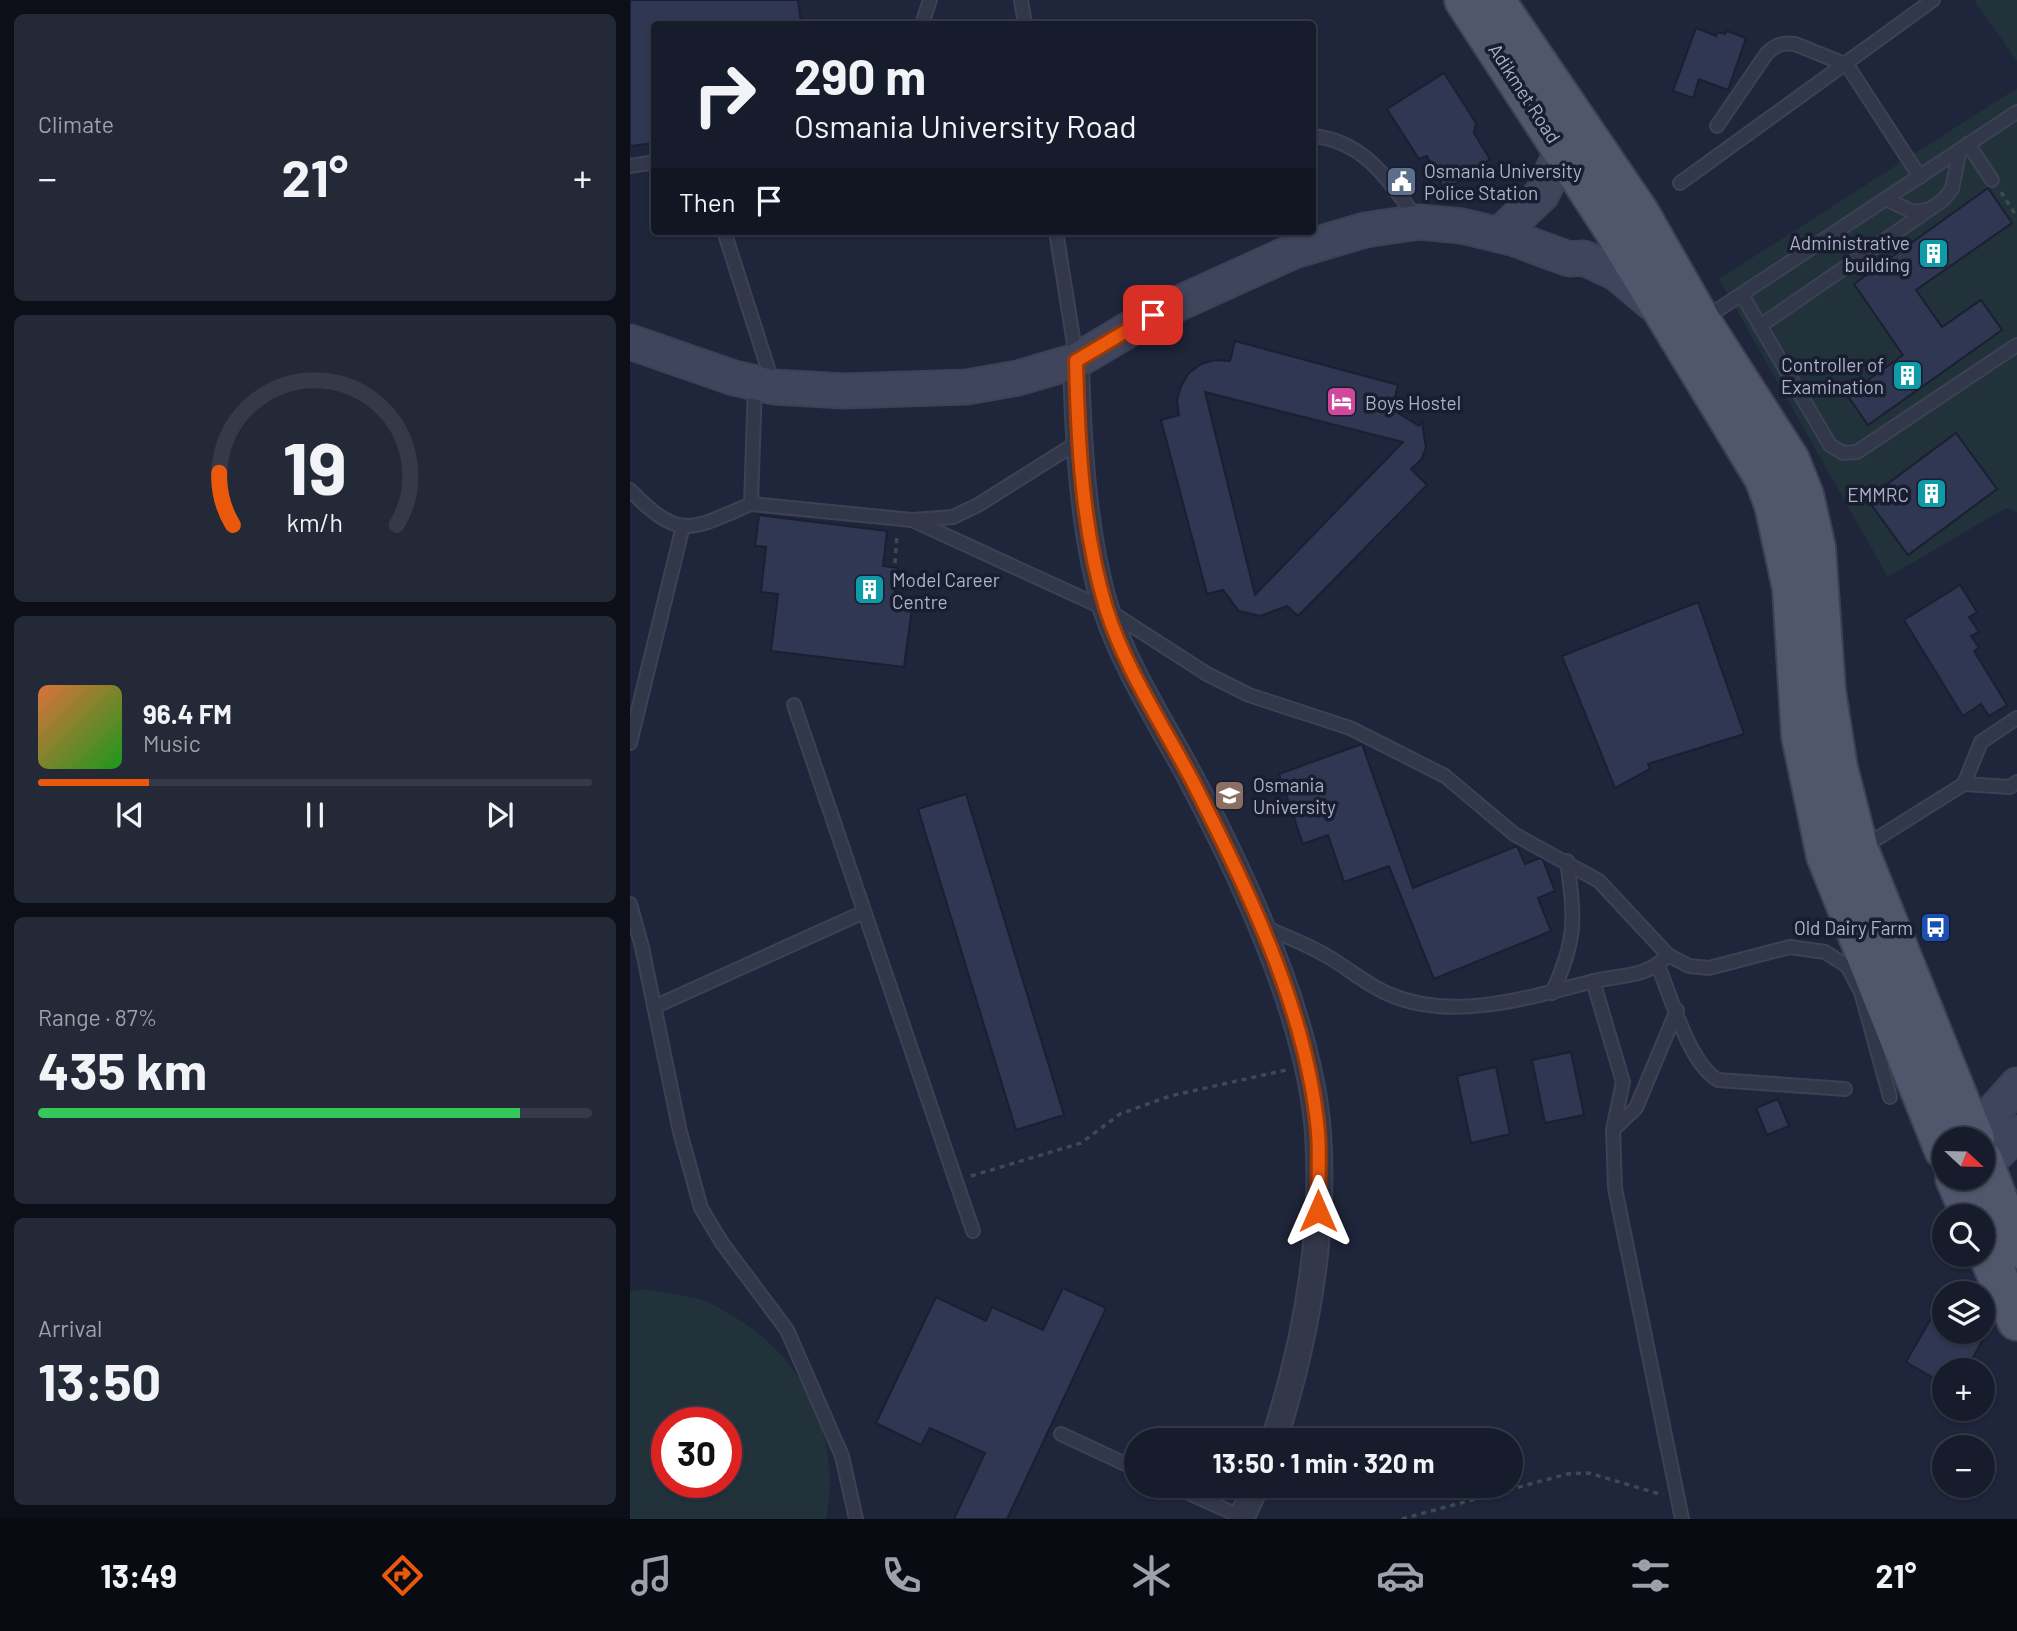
<!DOCTYPE html>
<html lang="en">
<head>
<meta charset="utf-8">
<style>
  :root { --surface:#171c2c; --page:#242938; --text:#f1f3f6; --muted:#9ea1a9; --line:#363a48; --accent:#ea580c }
  body { margin:0; font-family:Barlow,sans-serif; background:var(--page); color:var(--text); height:100vh; display:flex; flex-direction:column; font-size:26px; white-space:nowrap }
  * { box-sizing:border-box; margin:0 }
  p { font-size:23px; color:var(--muted) }
  .icon { flex:none; width:38px; height:38px; fill:none; stroke:currentColor; stroke-width:2; stroke-linecap:round; stroke-linejoin:round }
  .map { position:relative; flex:1; overflow:hidden }
  .side { display:flex; flex-direction:column; gap:14px; padding:14px; background:#0d0f18; width:630px }
  .side>* { flex:none }
  .hud { position:absolute; left:21px; top:21px; width:665px; height:214px; border-radius:7px; box-shadow:0 2px 5px #0004,0 0 0 2px var(--line); background:#171c2c; color:var(--text); overflow:hidden }
  .needle { width:46px; rotate:112deg }
  .tools { position:absolute; left:1302px; top:1127px; display:grid; gap:14px }
  .tools a { display:grid; place-items:center; width:63px; height:63px; border-radius:50%; background:var(--surface); box-shadow:0 2px 5px #0004,0 0 0 2px var(--line); font-size:35px }
  .speed { position:absolute; left:21px; top:1407px; display:flex; gap:14px; font-size:35px; font-weight:700; text-align:center }
  .speed>* { display:grid; place-content:center; width:91px; height:91px; border-radius:50%; background:var(--surface); box-shadow:0 2px 5px #0004,0 0 0 2px var(--line); line-height:1 }
  .speed .limit { border:10px solid #d22; background:#fff; color:#111 }
  .pin { position:absolute; display:grid; place-items:center; width:60px; height:60px; color:#fff; margin:-30px; border-radius:14px; box-shadow:0 4px 10px #0006 }
  .me { position:absolute; width:77px; margin:-38px; rotate:0deg; stroke-linejoin:round; filter:drop-shadow(0 0 5px #0008) }
  .turn { display:flex; align-items:center; gap:24px; height:147px; padding:0 28px; font-size:32px }
  .turn .icon { width:91px; height:91px; stroke-width:2.5 }
  .turn b { display:block; font-size:49px; line-height:60px }
  .then { display:flex; align-items:center; height:66px; padding:0 28px; background:#0003; gap:14px; font-size:26px }
  .big { font-size:52px; font-weight:700; line-height:1.1 }
  .side .tile { flex:1; display:flex; flex-direction:column; justify-content:center; gap:10px; min-width:0; padding:0 24px; border-radius:10px; background:var(--page) }
  .side .dial { align-items:center; gap:0 }
  .dial svg { height:182px; overflow:visible; fill:none; stroke:var(--line); stroke-width:7; stroke-linecap:round; text-anchor:middle }
  .dial text { fill:var(--text); stroke:none }
  .song { display:flex; align-items:center; gap:21px }
  .cover { width:84px; height:84px; border-radius:10px; background:linear-gradient(135deg,hsl(20 70% 55%),hsl(120 70% 35%)) }
  .played { height:7px; border-radius:4px; background:linear-gradient(90deg,var(--accent) 20%,var(--line) 20%) }
  .keys { display:flex; justify-content:space-around; direction:ltr }
  .heat { display:flex; justify-content:space-between; align-items:center; font-size:38px; direction:ltr }
  .charge { height:10px; border-radius:5px; background:linear-gradient(90deg,#34c759 87%,var(--line) 0) }
  .trip { position:absolute; left:494px; top:1428px; width:399px; height:70px; border-radius:35px; background:var(--surface); box-shadow:0 2px 5px #0004,0 0 0 2px var(--line); font-weight:700; line-height:70px; text-align:center }
  .dock { display:flex; height:112px; justify-content:space-around; align-items:center; background:#090b12; color:var(--muted) }
  .dock .icon { width:49px; height:49px }
  .dock .active { color:var(--accent) }
  .dock b { font-size:32px; color:var(--text) }
  main { display:flex; flex:1; min-height:0 }
  .map>svg:first-child { display:block }
</style>
</head>
<body>
<main>
<section class="side">
<div class="tile"><p>Climate</p>
<div class="heat"><a>−</a><b class="big">21°</b><a>+</a></div>
</div>
<div class="tile dial"><svg viewBox="0 0 100 80">
<path d="M14 69A42 42 0 1 1 86 69"/>
<path d="M14 69A42 42 0 0 1 8 46" stroke="#ea580c"/>
<text x="50" y="56" font-size="32" font-weight="700">19</text>
<text x="50" y="72" font-size="11">km/h</text>
</svg></div>
<div class="tile">
<div class="song"><i class="cover"></i><div><b>96.4 FM</b><p>Music</p></div></div>
<div class="played"></div>
<div class="keys"><svg class="icon" aria-label="previous" viewBox="0 0 24 24"><path d="M18 5L8 12l10 7zM5 5v14"/></svg><svg class="icon" aria-label="pause" viewBox="0 0 24 24"><path d="M8 5v14M16 5v14"/></svg><svg class="icon" aria-label="next" viewBox="0 0 24 24"><path d="M6 5l10 7-10 7zM19 5v14"/></svg></div>
</div>
<div class="tile"><p>Range · 87%</p><b class="big">435 km</b><div class="charge"></div></div>
<div class="tile"><p>Arrival</p><b class="big">13:50</b></div>
</section>
<div class="map">
<svg width="1387" height="1519" viewBox="0 0 1387 1519">
  <rect width="100%" height="100%" fill="#1f253a"/>
  <!-- green -->
  <g fill="#21323b" fill-rule="evenodd">
    <polygon points="1344,0 1387,0 1387,61"/>
    <polygon points="1387,88 1387,512 1376,508 1258,577 1089,279"/>
    <path d="M 15,1289 C 34,1293 54,1295 73,1300 C 82,1303 92,1310 101,1315 C 174,1355 212,1438 196,1519 L 0,1519 L 0,1291 ZM 37,1423 L 96,1423 L 96,1482 L 37,1482 Z"/>
  </g>
  <!-- building -->
  <g fill="#303752" stroke="#1a1f31" stroke-width="2" fill-rule="evenodd">
    <polygon points="0,0 168,0 171,24 24,24 24,143 0,146"/>
    <polygon points="1066,28 1086,36 1088,32 1095,34 1097,31 1116,38 1098,90 1069,79 1063,98 1043,91"/>
    <polygon points="814,73 846,123 844,133 860,159 815,191 797,156 789,159 757,109"/>
    <polygon points="1358,188 1382,223 1286,290 1312,327 1351,300 1372,330 1238,425 1217,395 1273,355 1224,284"/>
    <path d="M 605,341 L 768,385 L 762,409 L 789,426 L 792,422 L 796,448 L 791,460 L 781,469 L 797,485 L 668,616 L 657,606 L 630,616 L 609,611 L 593,590 L 577,594 L 531,420 L 549,415 L 547,400 L 551,386 L 559,373 L 571,364 L 585,360 L 600,361 ZM 575,392 L 773,442 L 625,595 Z"/>
    <polygon points="1326,433 1367,489 1278,555 1237,499"/>
    <polygon points="129,515 257,531 253,566 268,568 264,598 283,601 274,667 141,651 148,594 131,592 136,547 125,546"/>
    <polygon points="1330,585 1347,612 1339,617 1349,632 1341,636 1349,648 1344,651 1377,705 1359,716 1351,704 1333,716 1274,620"/>
    <polygon points="1068,602 1114,734 1018,764 1020,769 985,788 932,656"/>
    <polygon points="732,744 783,888 887,846 895,864 910,858 913,860 925,891 908,898 921,931 804,979 759,866 714,882 698,835 673,844 649,774"/>
    <polygon points="336,794 434,1115 386,1130 288,809"/>
    <polygon points="941,1052 954,1115 915,1123 902,1060"/>
    <polygon points="866,1067 880,1134 841,1143 827,1076"/>
    <polygon points="1148,1099 1159,1126 1137,1135 1126,1108"/>
    <polygon points="433,1288 476,1308 377,1519 324,1519 355,1453 300,1428 291,1445 246,1423 306,1297 356,1321 362,1307 413,1330"/>
    <polygon points="1314,1296 1314,1332 1357,1332 1336,1370 1314,1370 1314,1384 1276,1362"/>
  </g>
  <g fill="none" stroke-linecap="round" stroke-linejoin="round">
    <defs>
      <g id="lane">
        <polyline points="391,0 395,24"/>
        <polyline points="292,24 300,0"/>
        <path d="M 1087,126 L 1137,53 C 1146,45 1153,42 1165,44 L 1217,65 L 1290,177"/>
        <path d="M 682,136 C 734,140 759,181 787,219"/>
        <polyline points="1338,144 1362,180"/>
        <polyline points="0,166 24,162"/>
        <polyline points="1050,183 1303,0"/>
        <polyline points="1256,199 1283,212 1294,210"/>
        <polyline points="94,231 143,384"/>
        <polyline points="426,231 446,357"/>
        <polyline points="1112,295 1200,445 1213,453 1227,452 1387,345"/>
        <polyline points="1074,319 1387,112"/>
        <polyline points="1130,326 1313,200 1322,189 1330,150"/>
        <polyline points="125,383 121,504 282,520 323,517 348,505 448,442"/>
        <path d="M 0,490 C 50,541 60,530 121,504"/>
        <polyline points="282,520 476,609 577,674 619,695 720,728 815,776 884,834 969,881 1038,955 1059,966 1079,968 1160,947 1195,952 1217,966 1231,992 1260,1097"/>
        <polyline points="164,705 343,1231"/>
        <polyline points="0,743 53,526"/>
        <polyline points="1334,784 1351,742 1387,718"/>
        <polyline points="1232,848 1334,784 1380,787 1387,782"/>
        <polyline points="0,904 12,947 50,1132 71,1208 92,1243 157,1330 212,1456 226,1519"/>
        <path d="M 634,927 C 655,936 677,944 697,956 C 718,968 738,986 761,995 C 823,1021 898,998 960,982 C 990,974 1016,979 1038,955"/>
        <path d="M 1028,966 C 1042,998 1058,1062 1088,1080 L 1215,1089"/>
        <polyline points="963,981 993,1082 983,1130 985,1188 1052,1519"/>
        <path d="M 922,993 C 947,939 945,919 937,861"/>
        <polyline points="24,1007 234,912"/>
        <polyline points="983,1130 1006,1108 1047,1010"/>
        <polyline points="431,1434 506,1469"/>
        <polyline points="543,1486 612,1517"/>
      </g>
      <g id="street">
        <path d="M 446,361 C 448,439 453,535 476,609 C 497,672 535,728 565,786 C 617,885 680,1022 688,1133 C 695,1238 676,1341 644,1440"/>
        <polyline points="611,1519 626,1486"/>
      </g>
      <g id="secondary">
        <polyline points="869,235 912,194 932,150"/>
        <polyline points="0,342 104,378 144,387 214,391 337,387 388,378 446,361 523,315 664,251 735,230 789,222 832,226 882,238 939,259 954,258 986,273 1022,303"/>
        <polyline points="1339,1139 1387,1085"/>
        <polyline points="1353,1167 1387,1133"/>
      </g>
      <g id="primary">
        <polyline points="834,0 982,227 1134,478 1144,505 1162,588 1171,736 1196,856 1314,1150"/>
        <polyline points="865,0 1009,212 1071,321 1160,460 1174,495 1186,548 1196,691 1208,768 1229,850 1345,1139"/>
        <polyline points="1353,1160 1387,1249"/>
        <polyline points="1325,1178 1341,1216"/>
        <polyline points="1353,1243 1387,1321"/>
      </g>
    </defs>
    <!-- lane casing -->
    <use href="#lane" stroke="#3c4154" stroke-width="16"/>
    <!-- street casing -->
    <use href="#street" stroke="#3c4154" stroke-width="28"/>
    <!-- secondary casing -->
    <use href="#secondary" stroke="#3c4154" stroke-width="37"/>
    <!-- primary casing -->
    <use href="#primary" stroke="#3c4154" stroke-width="42"/>
    <!-- path -->
    <g stroke="#394c54" stroke-width="3.5" stroke-dasharray="5 5" stroke-linecap="butt">
      <polyline points="1371,192 1387,217"/>
      <polyline points="265,563 267,535"/>
      <polyline points="341,1176 451,1143 490,1114 540,1096 656,1070"/>
      <polyline points="772,1519 937,1474 959,1473 1033,1495"/>
    </g>
    <!-- lane -->
    <use href="#lane" stroke="#32374a" stroke-width="12"/>
    <!-- street -->
    <use href="#street" stroke="#32374a" stroke-width="24"/>
    <!-- secondary -->
    <use href="#secondary" stroke="#40455e" stroke-width="33"/>
    <!-- primary -->
    <use href="#primary" stroke="#50566b" stroke-width="38"/>
  </g>
  <g fill="none" stroke-linecap="round" stroke-linejoin="round">
    <defs>
      <path id="route" d="M 523,315 L 446,361 C 448,443 452,529 476,608 C 496,672 536,729 566,788 C 620,895 677,1011 688,1132 C 690,1158 688,1185 688,1211"/>
    </defs>
    <!-- route casing -->
    <use href="#route" stroke="#983908" stroke-width="18"/>
    <!-- route -->
    <use href="#route" stroke="#ea580c" stroke-width="12"/>
  </g>
  <!-- icons -->
  <defs>
    <symbol id="civic-square" viewBox="-11 -11 22 22"><rect x="-9" y="-9" width="18" height="18" rx="4" fill="#5c6f8a" stroke="#181d2f"/><path d="M-.6-6.5H3V-4.5H.6V-3L4-1V1h2V6H-6V1h2V-1L-.6-3ZM-1.2 2.5V6h2.4V2.5Z" fill="#fff"/></symbol>
    <symbol id="building-square" viewBox="-11 -11 22 22"><rect x="-9" y="-9" width="18" height="18" rx="4" fill="#0f9aa8" stroke="#181d2f"/><path d="M-4-6H4V6H1V3H-1V6H-4ZM-2.5-4.3h1.7v1.8h-1.7ZM.8-4.3h1.7v1.8H.8ZM-2.5-1h1.7V.8h-1.7ZM.8-1h1.7V.8H.8Z" fill="#fff"/></symbol>
    <symbol id="hotel-square" viewBox="-11 -11 22 22"><rect x="-9" y="-9" width="18" height="18" rx="4" fill="#d1479c" stroke="#181d2f"/><path d="M-6-4.5h1.5V1H6V5H4.5V3h-9V5H-6ZM-4 0a1.8 1.8 0 1 1 3.6 0ZM.5 0V-2.5h3Q6-2.5 6 0Z" fill="#fff"/></symbol>
    <symbol id="university-square" viewBox="-11 -11 22 22"><rect x="-9" y="-9" width="18" height="18" rx="4" fill="#8d6e63" stroke="#181d2f"/><path d="M0-5L7-2L0 1L-7-2ZM-4 1L0 2.5L4 1V4Q0 6-4 4Z" fill="#fff"/></symbol>
    <symbol id="bus-square" viewBox="-11 -11 22 22"><rect x="-9" y="-9" width="18" height="18" rx="4" fill="#1a4fb4" stroke="#181d2f"/><path d="M-5-6H5V4H4V6H2V4H-2V6H-4V4H-5ZM-3.5-4V0h7V-4ZM-3.5 1.2v1.5H-2V1.2ZM2 1.2v1.5H3.5V1.2Z" fill="#fff"/></symbol>
  </defs>
  <g fill-rule="evenodd">
    <use href="#civic-square" x="754" y="164" width="35" height="35"/>
    <use href="#building-square" x="1286" y="236" width="35" height="35"/>
    <use href="#building-square" x="1260" y="358" width="35" height="35"/>
    <use href="#hotel-square" x="694" y="384" width="35" height="35"/>
    <use href="#building-square" x="1284" y="476" width="35" height="35"/>
    <use href="#building-square" x="222" y="572" width="35" height="35"/>
    <use href="#university-square" x="582" y="778" width="35" height="35"/>
    <use href="#bus-square" x="1288" y="910" width="35" height="35"/>
  </g>
  <g text-anchor="middle" dominant-baseline="central" stroke-width="7" stroke-linejoin="round" paint-order="stroke">
    <!-- street labels -->
    <g font-size="19" fill="#adb1c7" stroke="#181d2f">
      <text transform="translate(895 93) rotate(57)">Adikmet Road</text>
    </g>
    <!-- poi labels -->
    <g font-size="19" fill="#adb1c7" stroke="#181d2f" text-anchor="start">
      <text x="794" y="170">Osmania University<tspan x="794" dy="22">Police Station</tspan></text>
      <text x="1280" y="242" text-anchor="end">Administrative<tspan x="1280" dy="22">building</tspan></text>
      <text x="1254" y="364" text-anchor="end">Controller of<tspan x="1254" dy="22">Examination</tspan></text>
      <text x="735" y="402">Boys Hostel</text>
      <text x="1279" y="494" text-anchor="end">EMMRC</text>
      <text x="262" y="579">Model Career<tspan x="262" dy="22">Centre</tspan></text>
      <text x="623" y="784">Osmania<tspan x="623" dy="22">University</tspan></text>
      <text x="1283" y="927" text-anchor="end">Old Dairy Farm</text>
    </g>
  </g>
</svg>
<div class="tools">
<a><svg class="needle" viewBox="-14 -14 28 28"><path d="M0-13l5 13h-10z" fill="#e53935"/><path d="M0 13l5-13h-10z" fill="#9ea1a9"/></svg></a>
<a><svg class="icon" aria-label="search" viewBox="0 0 24 24"><circle cx="10" cy="10" r="6"/><path d="M15 15l6 6"/></svg></a>
<a><svg class="icon" aria-label="layers" viewBox="0 0 24 24"><path d="M12 4l9 5-9 5-9-5zM3 14l9 5 9-5"/></svg></a>
<a>+</a>
<a>−</a>
</div>
<div class="speed"><div class="limit">30</div></div>
<div class="pin" style="left:523px;top:315px;background:#d93025"><svg class="icon" aria-label="arrive" viewBox="0 0 24 24"><path d="M6 21V4h12l-3 4 3 4H6"/></svg></div>
<svg class="me" style="left:688px;top:1211px" viewBox="-20 -20 40 40"><path d="M0-17L14 15 0 8-14 15z" fill="#ea580c" stroke="#fff" stroke-width="4"/></svg>
<div class="trip">13:50 · 1 min · 320 m</div>
<div class="hud">
<div class="turn"><svg class="icon" aria-label="right" viewBox="0 0 24 24"><path d="M7 20v-9h11M14 6l5 5-5 5"/></svg><div><b>290 m</b>Osmania University Road</div></div>
<div class="then">Then<svg class="icon" aria-label="arrive" viewBox="0 0 24 24"><path d="M6 21V4h12l-3 4 3 4H6"/></svg></div>
</div>
</div>
</main>
<nav class="dock">
<b>13:49</b>
<svg class="icon active" aria-label="directions" viewBox="0 0 24 24"><path d="M12 3l9 9-9 9-9-9zM9 14v-3h6M13 9l2 2-2 2"/></svg>
<svg class="icon" aria-label="music" viewBox="0 0 24 24"><path d="M9 18V5l10-2v13"/><circle cx="6" cy="18" r="3"/><circle cx="16" cy="16" r="3"/></svg>
<svg class="icon" aria-label="phone" viewBox="0 0 24 24"><path d="M5 4h4l2 5-3 2q2 4 5 5l2-3 5 2v4C11 20 4 13 5 4z"/></svg>
<svg class="icon" aria-label="climate" viewBox="0 0 24 24"><path d="M12 3v18M4 7l16 10M4 17L20 7"/></svg>
<svg class="icon" aria-label="car" viewBox="0 0 24 24"><path d="M5 17H2v-5l4-1 3-4h7l3 4 3 1v5h-3M9 17h6M6 11h13"/><circle cx="7" cy="17" r="2"/><circle cx="17" cy="17" r="2"/></svg>
<svg class="icon" aria-label="filters" viewBox="0 0 24 24"><path d="M4 7h16M4 17h16"/><circle cx="9" cy="7" r="2"/><circle cx="15" cy="17" r="2"/></svg>
<b>21°</b>
</nav>
</body>
</html>
